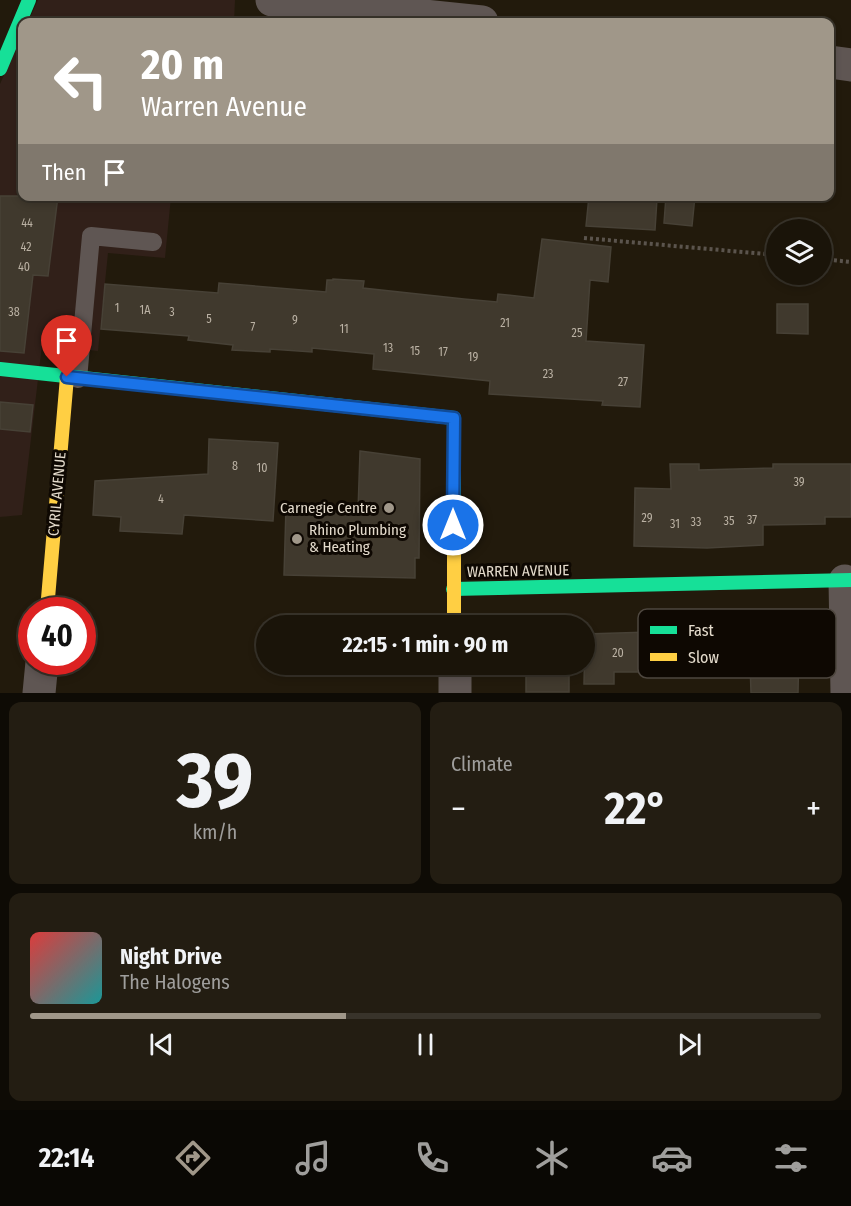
<!DOCTYPE html>
<html lang="en">
<head>
<meta charset="utf-8">
<style>
  :root { --surface:#1a1409; --page:#231d12; --text:#f1f3f6; --muted:#9f9e9c; --line:#38332a; --accent:#a09789 }
  body { margin:0; font-family:"Fira Sans Condensed",sans-serif; background:var(--page); color:var(--text); height:100vh; display:flex; flex-direction:column; font-size:22px; white-space:nowrap }
  * { box-sizing:border-box; margin:0 }
  p { font-size:20px; color:var(--muted) }
  .icon { flex:none; width:33px; height:33px; fill:none; stroke:currentColor; stroke-width:2; stroke-linecap:round; stroke-linejoin:round }
  .map { position:relative; height:693px; overflow:hidden }
  .sheet { display:flex; flex-direction:column; gap:9px; padding:9px; background:#0e0b05; flex:1 }
  .sheet>* { flex:none }
  .banner { position:absolute; left:18px; top:18px; width:816px; height:183px; border-radius:12px; box-shadow:0 3px 9px #0003,0 0 0 2px var(--line); background:#a09789; color:#fff; overflow:hidden }
  .buttons { position:absolute; left:766px; top:219px; display:grid; gap:12px }
  .buttons a { display:grid; place-items:center; width:66px; height:66px; border-radius:50%; background:var(--surface); box-shadow:0 3px 9px #0003,0 0 0 2px var(--line); font-size:30px }
  .speed { position:absolute; left:18px; top:597px; display:flex; gap:12px; font-size:30px; font-weight:700; text-align:center }
  .speed>* { display:grid; place-content:center; width:78px; height:78px; border-radius:50%; background:var(--surface); box-shadow:0 3px 9px #0003,0 0 0 2px var(--line); line-height:1 }
  .speed .limit { border:9px solid #d22; background:#fff; color:#111 }
  .pin { position:absolute; display:grid; place-items:center; width:51px; height:51px; color:#fff; margin:-62px -26px; border-radius:50% 50% 50% 0; rotate:-45deg; box-shadow:0 0 6px #0007 }
  .pin .icon { rotate:45deg }
  .me { position:absolute; width:66px; margin:-33px; rotate:0deg; stroke-linejoin:round; filter:drop-shadow(0 0 4px #0008) }
  .turn { display:flex; align-items:center; gap:21px; height:126px; padding:0 24px; font-size:27px }
  .turn .icon { width:78px; height:78px; stroke-width:2.5 }
  .turn b { display:block; font-size:42px; line-height:51px }
  .then { display:flex; align-items:center; height:57px; padding:0 24px; background:#0003; gap:12px; font-size:22px }
  .big { font-size:45px; font-weight:700; line-height:1.1 }
  .sheet .widget { flex:1; display:flex; flex-direction:column; justify-content:center; gap:9px; min-width:0; padding:0 21px; border-radius:12px; background:var(--page) }
  .sheet .dial { align-items:center; gap:0 }
  .dial b { font-size:78px; line-height:1 }
  .song { display:flex; align-items:center; gap:18px }
  .cover { width:72px; height:72px; border-radius:9px; background:linear-gradient(135deg,hsl(0 70% 55%),hsl(180 70% 35%)) }
  .played { height:6px; border-radius:3px; background:linear-gradient(90deg,var(--accent) 40%,var(--line) 40%) }
  .keys { display:flex; justify-content:space-around; direction:ltr }
  .heat { display:flex; justify-content:space-between; align-items:center; font-size:33px; direction:ltr }
  .sheet .tiles { flex:1; display:grid; gap:9px; grid-template-columns:1fr 1fr }
  .widget:last-child { grid-column:span 2 }
  .trip { position:absolute; left:256px; top:615px; width:339px; height:60px; border-radius:30px; background:var(--surface); box-shadow:0 3px 9px #0003,0 0 0 2px var(--line); font-weight:700; line-height:60px; text-align:center }
  .tabs { display:flex; height:96px; justify-content:space-around; align-items:center; background:#0a0804; color:var(--muted) }
  .tabs .icon { width:42px; height:42px }
  .tabs .current { color:var(--accent) }
  .tabs b { font-size:27px; color:var(--text) }
  .map>svg:first-child { display:block }
</style>
</head>
<body>
<div class="map">
<svg width="851" height="693" viewBox="0 0 851 693">
  <rect width="100%" height="100%" fill="#221a0c"/>
  <!-- commercial -->
  <g fill="#312019">
    <polygon points="38,0 235,0 234,22 28,22"/>
    <polygon points="22,34 22,196 171,197 165,258 108,253 98,351 42,345 22,515 0,517 0,84"/>
  </g>
  <!-- building -->
  <g fill="#40392d" stroke="#474136" stroke-width="1.5">
    <polygon points="0,196 58,196 48,276 33,275 24,353 0,351"/>
    <polygon points="589,196 657,199 655,230 586,226"/>
    <polygon points="666,196 695,196 692,226 664,223"/>
    <polygon points="542,239 611,247 608,282 590,280 586,341 644,345 640,407 602,405 603,401 489,394 490,381 373,369 374,354 312,348 312,352 270,349 270,352 232,350 233,345 188,340 189,336 101,329 105,284 218,293 219,283 326,292 327,280 333,280 333,279 364,281 363,288 464,299 497,302 498,294 534,298"/>
    <polygon points="777,304 808,304 808,334 777,333"/>
    <polygon points="0,402 33,405 30,432 0,429"/>
    <polygon points="209,439 278,443 273,521 184,515 182,534 120,531 121,517 93,515 95,481 208,474"/>
    <polygon points="360,451 420,459 419,558 415,558 415,578 284,575 286,508 358,511"/>
    <polygon points="670,464 699,464 699,470 773,468 773,464 851,464 851,517 825,517 825,524 763,525 763,545 707,548 634,546 635,488 671,489"/>
    <polygon points="801,617 802,647 799,647 798,693 751,693 750,662 752,662 752,652 755,652 755,618"/>
    <polygon points="650,632 651,672 614,672 614,684 584,684 585,634"/>
    <rect x="526" y="664" width="43" height="28"/>
  </g>
  <g fill="none" stroke-linecap="round" stroke-linejoin="round">
    <!-- path -->
    <g stroke="#5b544d" stroke-width="4" stroke-dasharray="3 3" stroke-linecap="butt">
      <polyline points="584,238 777,255"/>
      <polyline points="822,259 851,262"/>
    </g>
    <!-- lane -->
    <polyline stroke="#5f5653" stroke-width="18" points="78,379 91,236 153,242"/>
    <!-- street -->
    <g stroke="#5f5653" stroke-width="33">
      <polyline points="272,0 482,22"/>
      <polyline points="830,62 851,65"/>
      <polyline points="845,581 847,693"/>
      <polyline points="455,664 455,693"/>
      <polyline points="39,693 42,662"/>
    </g>
    <!-- fast -->
    <g stroke="#16e098" stroke-width="14">
      <polyline points="0,69 29,0"/>
      <polyline points="0,369 454,418 454,524"/>
      <polyline points="453,589 851,580"/>
    </g>
    <!-- slow -->
    <g stroke="#ffcf43" stroke-width="14">
      <polyline points="454,524 454,626"/>
      <polyline points="47,610 67,377"/>
    </g>
  </g>
  <!-- trees -->
  <circle fill="#6d8258" cx="51" cy="341" r="9"/>
  <g fill="none" stroke-linecap="round" stroke-linejoin="round">
    <defs>
      <polyline id="route" points="67,377 454,418 453,525"/>
    </defs>
    <!-- route casing -->
    <use href="#route" stroke="#114b97" stroke-width="15"/>
    <!-- route -->
    <use href="#route" stroke="#1a73e8" stroke-width="10"/>
  </g>
  <!-- markers -->
  <g fill="#a09789" stroke="#0e0802" stroke-width="2">
    <circle cx="389" cy="508" r="6"/>
    <circle cx="297" cy="539" r="6"/>
  </g>
  <g text-anchor="middle" dominant-baseline="central" stroke-width="6" stroke-linejoin="round" paint-order="stroke">
    <!-- number labels -->
    <g font-size="12" fill="#bbb2a4">
      <text x="27" y="223">44</text>
      <text x="26" y="247">42</text>
      <text x="24" y="267">40</text>
      <text x="117" y="308">1</text>
      <text x="145" y="310">1A</text>
      <text x="14" y="312">38</text>
      <text x="172" y="312">3</text>
      <text x="209" y="319">5</text>
      <text x="295" y="320">9</text>
      <text x="505" y="323">21</text>
      <text x="253" y="327">7</text>
      <text x="344" y="329">11</text>
      <text x="577" y="333">25</text>
      <text x="388" y="348">13</text>
      <text x="415" y="351">15</text>
      <text x="443" y="352">17</text>
      <text x="473" y="357">19</text>
      <text x="548" y="374">23</text>
      <text x="623" y="382">27</text>
      <text x="235" y="466">8</text>
      <text x="262" y="468">10</text>
      <text x="799" y="482">39</text>
      <text x="161" y="499">4</text>
      <text x="647" y="518">29</text>
      <text x="752" y="520">37</text>
      <text x="729" y="521">35</text>
      <text x="696" y="522">33</text>
      <text x="675" y="524">31</text>
      <text x="618" y="653">20</text>
    </g>
    <!-- street labels -->
    <g font-size="15" fill="#e4dbcc" stroke="#0e0802">
      <text transform="translate(57 494) rotate(-85)">CYRIL AVENUE</text>
      <text transform="translate(518 571) rotate(-1)">WARREN AVENUE</text>
    </g>
    <!-- poi labels -->
    <g font-size="15" fill="#e4dbcc" stroke="#0e0802" text-anchor="end">
      <text x="377" y="508">Carnegie Centre</text>
      <text x="309" y="530" text-anchor="start">Rhino Plumbing<tspan x="309" dy="17">&amp; Heating</tspan></text>
    </g>
  </g>
  <!-- legend -->
  <rect x="638" y="609" width="198" height="69" rx="9" fill="#0e0802" stroke="#4e473f" stroke-width="1.5"/>
  <rect x="650" y="626" width="27" height="8" fill="#16e098"/>
  <rect x="650" y="653" width="27" height="8" fill="#ffcf43"/>
  <g font-size="16" fill="#e4dbcc">
    <text x="688" y="636">Fast</text>
    <text x="688" y="663">Slow</text>
  </g>
</svg>
<div class="buttons">
<a><svg class="icon" aria-label="layers" viewBox="0 0 24 24"><path d="M12 4l9 5-9 5-9-5zM3 14l9 5 9-5"/></svg></a>
</div>
<div class="speed"><div class="limit">40</div></div>
<div class="pin" style="left:67px;top:377px;background:#d93025"><svg class="icon" aria-label="arrive" viewBox="0 0 24 24"><path d="M6 21V4h12l-3 4 3 4H6"/></svg></div>
<svg class="me" style="left:453px;top:525px" viewBox="-20 -20 40 40"><circle r="17" fill="#1a73e8" stroke="#fff" stroke-width="3"/><path d="M0-11L8 9 0 5-8 9z" fill="#fff"/></svg>
<div class="trip">22:15 · 1 min · 90 m</div>
<div class="banner">
<div class="turn"><svg class="icon" aria-label="left" viewBox="0 0 24 24"><path d="M17 20v-9H6M10 6l-5 5 5 5"/></svg><div><b>20 m</b>Warren Avenue</div></div>
<div class="then">Then<svg class="icon" aria-label="arrive" viewBox="0 0 24 24"><path d="M6 21V4h12l-3 4 3 4H6"/></svg></div>
</div>
</div>
<section class="sheet">
<div class="tiles">
<div class="widget dial"><b>39</b><p>km/h</p></div>
<div class="widget"><p>Climate</p>
<div class="heat"><a>−</a><b class="big">22°</b><a>+</a></div>
</div>
<div class="widget">
<div class="song"><i class="cover"></i><div><b>Night Drive</b><p>The Halogens</p></div></div>
<div class="played"></div>
<div class="keys"><svg class="icon" aria-label="previous" viewBox="0 0 24 24"><path d="M18 5L8 12l10 7zM5 5v14"/></svg><svg class="icon" aria-label="pause" viewBox="0 0 24 24"><path d="M8 5v14M16 5v14"/></svg><svg class="icon" aria-label="next" viewBox="0 0 24 24"><path d="M6 5l10 7-10 7zM19 5v14"/></svg></div>
</div>
</div>
</section>
<nav class="tabs">
<b>22:14</b>
<svg class="icon current" aria-label="directions" viewBox="0 0 24 24"><path d="M12 3l9 9-9 9-9-9zM9 14v-3h6M13 9l2 2-2 2"/></svg>
<svg class="icon" aria-label="music" viewBox="0 0 24 24"><path d="M9 18V5l10-2v13"/><circle cx="6" cy="18" r="3"/><circle cx="16" cy="16" r="3"/></svg>
<svg class="icon" aria-label="phone" viewBox="0 0 24 24"><path d="M5 4h4l2 5-3 2q2 4 5 5l2-3 5 2v4C11 20 4 13 5 4z"/></svg>
<svg class="icon" aria-label="climate" viewBox="0 0 24 24"><path d="M12 3v18M4 7l16 10M4 17L20 7"/></svg>
<svg class="icon" aria-label="car" viewBox="0 0 24 24"><path d="M5 17H2v-5l4-1 3-4h7l3 4 3 1v5h-3M9 17h6M6 11h13"/><circle cx="7" cy="17" r="2"/><circle cx="17" cy="17" r="2"/></svg>
<svg class="icon" aria-label="filters" viewBox="0 0 24 24"><path d="M4 7h16M4 17h16"/><circle cx="9" cy="7" r="2"/><circle cx="15" cy="17" r="2"/></svg>
</nav>
</body>
</html>
